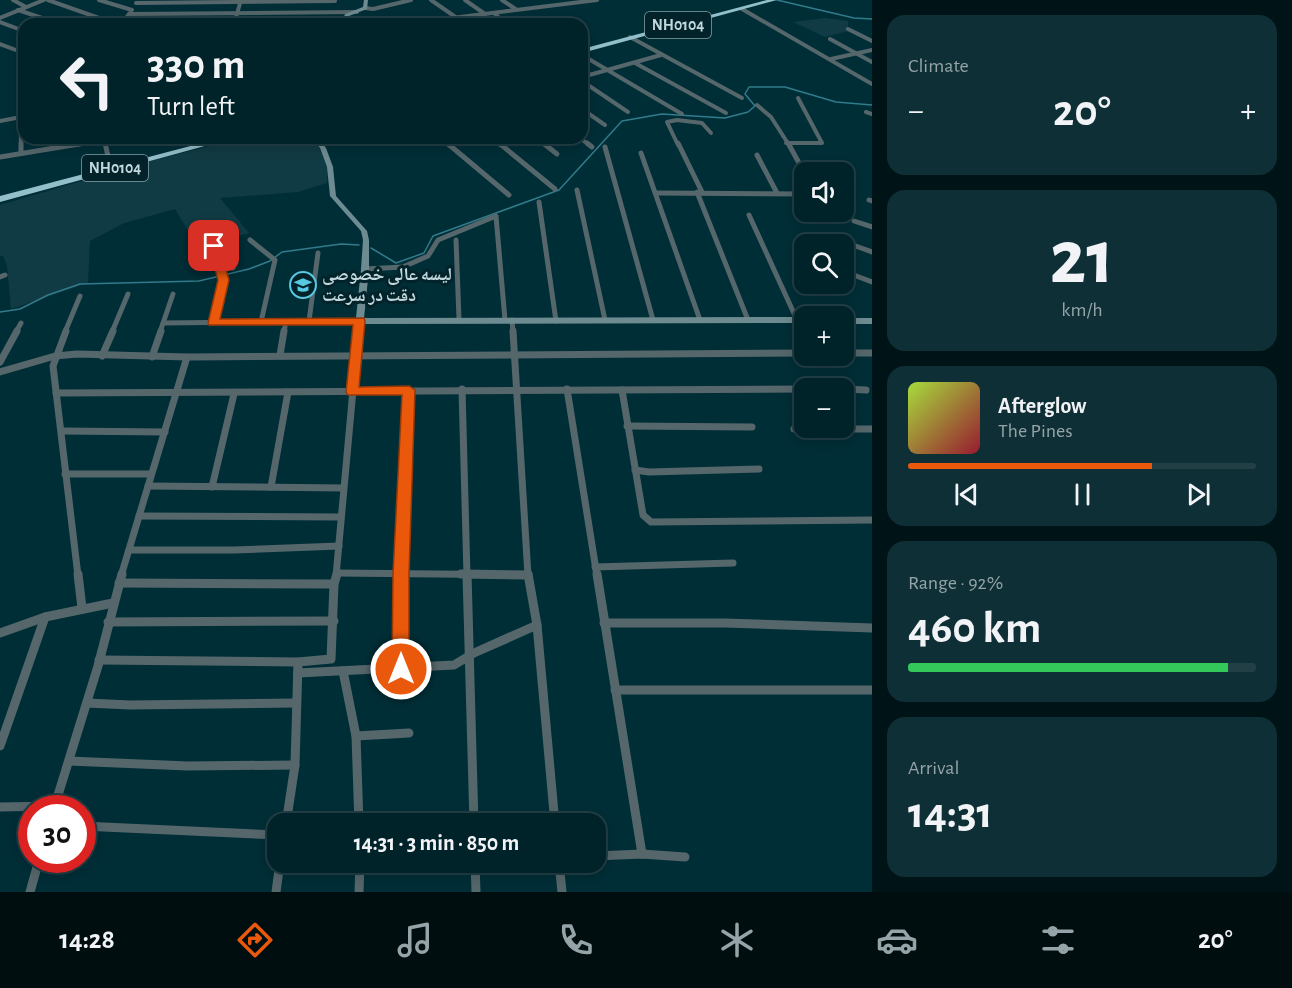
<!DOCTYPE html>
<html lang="en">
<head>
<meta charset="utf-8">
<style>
  :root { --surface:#002229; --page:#0e2f35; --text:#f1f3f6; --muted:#95a4a8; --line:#223f46; --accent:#ea580c }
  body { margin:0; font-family:"Alegreya Sans","Noto Naskh Arabic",sans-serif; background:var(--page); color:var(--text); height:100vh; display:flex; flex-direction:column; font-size:22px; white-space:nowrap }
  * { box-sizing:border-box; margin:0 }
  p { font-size:20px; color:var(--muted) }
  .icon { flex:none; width:33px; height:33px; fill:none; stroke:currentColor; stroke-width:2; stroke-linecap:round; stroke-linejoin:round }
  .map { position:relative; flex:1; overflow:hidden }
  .side { display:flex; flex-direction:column; gap:15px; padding:15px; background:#001317; width:420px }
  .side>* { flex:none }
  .guide { position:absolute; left:18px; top:18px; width:570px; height:126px; border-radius:18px; box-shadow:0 3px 15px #0003,0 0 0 2px var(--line); background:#002229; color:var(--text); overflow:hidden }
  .controls { position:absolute; left:794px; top:162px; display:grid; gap:12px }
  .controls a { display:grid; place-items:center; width:60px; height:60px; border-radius:12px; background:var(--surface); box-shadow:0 3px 15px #0003,0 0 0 2px var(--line); font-size:30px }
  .speed { position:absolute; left:18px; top:795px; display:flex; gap:12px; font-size:30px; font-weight:700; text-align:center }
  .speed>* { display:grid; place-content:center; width:78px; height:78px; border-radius:50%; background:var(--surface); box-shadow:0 3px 15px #0003,0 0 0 2px var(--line); line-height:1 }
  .speed .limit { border:9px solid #d22; background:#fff; color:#111 }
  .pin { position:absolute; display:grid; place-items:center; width:51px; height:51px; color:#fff; margin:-26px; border-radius:12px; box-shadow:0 3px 9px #0006 }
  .me { position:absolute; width:66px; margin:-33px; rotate:0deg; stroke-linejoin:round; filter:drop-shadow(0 0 4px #0008) }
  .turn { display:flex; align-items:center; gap:21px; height:126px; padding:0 30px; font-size:27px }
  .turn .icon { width:78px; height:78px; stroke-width:2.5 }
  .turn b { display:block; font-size:42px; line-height:51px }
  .big { font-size:45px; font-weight:700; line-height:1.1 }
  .side .card { flex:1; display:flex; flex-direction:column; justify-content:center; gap:9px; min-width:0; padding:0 21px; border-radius:18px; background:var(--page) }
  .side .dial { align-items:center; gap:0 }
  .dial b { font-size:78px; line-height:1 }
  .song { display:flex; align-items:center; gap:18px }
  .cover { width:72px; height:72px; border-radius:9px; background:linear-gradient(135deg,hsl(80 70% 55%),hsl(350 70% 35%)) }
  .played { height:6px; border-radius:3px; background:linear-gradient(90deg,var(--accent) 70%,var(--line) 70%) }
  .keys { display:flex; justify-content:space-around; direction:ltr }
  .heat { display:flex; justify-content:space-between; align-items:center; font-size:33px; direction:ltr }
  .charge { height:9px; border-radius:4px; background:linear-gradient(90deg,#34c759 92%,var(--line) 0) }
  .trip { position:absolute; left:267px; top:813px; width:339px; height:60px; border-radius:18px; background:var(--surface); box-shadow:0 3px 15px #0003,0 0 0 2px var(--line); font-weight:700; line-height:60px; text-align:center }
  .dock { display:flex; height:96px; justify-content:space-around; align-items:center; background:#000e10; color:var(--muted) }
  .dock .icon { width:42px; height:42px }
  .dock .current { color:var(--accent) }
  .dock b { font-size:27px; color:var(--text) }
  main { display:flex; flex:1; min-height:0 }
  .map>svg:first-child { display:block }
</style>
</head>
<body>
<main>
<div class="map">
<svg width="872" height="892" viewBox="0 0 872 892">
  <rect width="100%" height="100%" fill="#002e37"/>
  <!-- built -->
  <g fill="#113b44">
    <polygon points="825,18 848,21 848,31 825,37 793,22"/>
    <polygon points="241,138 312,138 319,147 328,170 327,183 298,192 220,198 249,233 199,249 175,209 124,223 90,241 88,283 11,309 7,265 3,256 0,256 0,205 143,163"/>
  </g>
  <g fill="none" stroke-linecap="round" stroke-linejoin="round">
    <!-- stream -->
    <g stroke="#317b8b" stroke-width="1.5">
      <polyline points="777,0 854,18 872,19"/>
      <polyline points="371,248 396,263 424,253 433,236 559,190 622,121 662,114 725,118 748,112 755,106 745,94 749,87 785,87 836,102 872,105"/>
      <polyline points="0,312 20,309 48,295 80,284 199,281 249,269 270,261 282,252 341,244 359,245"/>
    </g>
    <!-- street-far3 -->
    <g stroke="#56676c" stroke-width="4">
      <polyline points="13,0 26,7"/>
      <polyline points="48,0 116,24"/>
      <polyline points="99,0 132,10"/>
      <polyline points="431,0 457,18"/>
      <polyline points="465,0 485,14"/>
      <polyline points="502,0 517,10"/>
      <polyline points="136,3 335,1"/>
      <polyline points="365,8 373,9 411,0"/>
      <polyline points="742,9 872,84"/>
      <polyline points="18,10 60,24"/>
      <polyline points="494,13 506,24"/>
      <polyline points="129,14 357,12"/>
      <polyline points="0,18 44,0"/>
      <polyline points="0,22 24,31"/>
      <polyline points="121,24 130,13"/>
      <polyline points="234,24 241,0"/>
      <polyline points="404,24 597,0"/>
      <polyline points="848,29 872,41"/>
      <polyline points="630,37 742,98"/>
      <polyline points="830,39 872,62"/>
      <polyline points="0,44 24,53"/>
      <polyline points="582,55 682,114"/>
      <polyline points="831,59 872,50"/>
      <polyline points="18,63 21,145"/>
      <polyline points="635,63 726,113"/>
      <polyline points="582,77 661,55"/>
      <polyline points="582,81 628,112"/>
      <polyline points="757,105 771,117 789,145"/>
      <polyline points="582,109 605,125"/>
      <polyline points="866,112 872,114"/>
      <polyline points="0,121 21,117"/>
      <polyline points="104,138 106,145"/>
      <polyline points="441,138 449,145"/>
      <polyline points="492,138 500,145"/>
      <polyline points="536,138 545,145"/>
      <polyline points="580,138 589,145"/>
      <polyline points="786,143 822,143 798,98"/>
      <polyline points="75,145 105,140"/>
      <polyline points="678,145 667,122 677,120 702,123 711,133"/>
    </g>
    <!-- street-far2 -->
    <g stroke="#56676c" stroke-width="5">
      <polyline points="21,143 21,153"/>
      <polyline points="105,143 110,165"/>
      <polyline points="447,143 509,195"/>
      <polyline points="499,143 555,189"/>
      <polyline points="543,143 557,154"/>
      <polyline points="587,143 592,147"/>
      <polyline points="678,143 702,192"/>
      <polyline points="788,143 804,172"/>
      <polyline points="605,147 653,320"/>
      <polyline points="641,153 700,320"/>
      <polyline points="757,155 777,193"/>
      <polyline points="0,157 85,143"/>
      <polyline points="577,190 605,320"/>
      <polyline points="697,192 748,320"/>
      <polyline points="656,193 804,194"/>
      <polyline points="843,194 850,194"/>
      <polyline points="869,200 872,201"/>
      <polyline points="539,202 556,321"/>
      <polyline points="749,215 797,320"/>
      <polyline points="854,221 872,227"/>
      <polyline points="250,240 275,260 261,322"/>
      <polyline points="456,240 459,319"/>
      <polyline points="850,244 872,252"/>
      <polyline points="215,246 233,268"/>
      <polyline points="365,269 403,267 428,256 438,240 496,216 505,320"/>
      <polyline points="843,271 872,282"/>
      <polyline points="0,277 5,275"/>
      <polyline points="512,320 513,332"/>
      <polyline points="309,321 318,253"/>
      <polyline points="163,323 359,321"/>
      <polyline points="213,323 224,279 221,269 225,259"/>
      <polyline points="16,332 21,323"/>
      <polyline points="65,332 80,296"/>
      <polyline points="112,332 128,294"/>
      <polyline points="160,332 173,294"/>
      <polyline points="284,332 286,321"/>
    </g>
    <!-- street-far1 -->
    <g stroke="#56676c" stroke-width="7">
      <polyline points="66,331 53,366 78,576"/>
      <polyline points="513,331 528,576"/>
      <polyline points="843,353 872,353"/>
      <polyline points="280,355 284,331"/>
      <polyline points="102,356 113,331"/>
      <polyline points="152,357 161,331"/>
      <polyline points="0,362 17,331"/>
      <polyline points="0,372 55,356 77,354 187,357 804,353"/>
      <polyline points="462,389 467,576"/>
      <polyline points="567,389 597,576"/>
      <polyline points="843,389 866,390"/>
      <polyline points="622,390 643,515 651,522 872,520"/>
      <polyline points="56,393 804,389"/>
      <polyline points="627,426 752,427"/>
      <polyline points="794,429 872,429"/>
      <polyline points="62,431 165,432"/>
      <polyline points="635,470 649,472 759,469"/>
      <polyline points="65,474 151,474"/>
      <polyline points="148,486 343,488"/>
      <polyline points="212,487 234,394"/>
      <polyline points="271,487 288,392"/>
      <polyline points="139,516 341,517"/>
      <polyline points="129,550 234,550 339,546"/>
      <polyline points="595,567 733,563"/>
      <polyline points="337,573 528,575"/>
      <polyline points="121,576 187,357"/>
      <polyline points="336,576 356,357"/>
      <polyline points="401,576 409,390"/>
    </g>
    <!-- street -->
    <g stroke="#56676c" stroke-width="9">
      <polyline points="78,574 82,608"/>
      <polyline points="401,574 401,669"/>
      <polyline points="461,574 528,575"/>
      <polyline points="467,574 474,824"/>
      <polyline points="528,574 537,625 555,824"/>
      <polyline points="597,574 642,854"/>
      <polyline points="119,583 334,584"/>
      <polyline points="108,622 334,621"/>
      <polyline points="604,623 725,623 872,628"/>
      <polyline points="0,633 45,617 113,603"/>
      <polyline points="99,660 298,662 331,659 334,584 337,574"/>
      <polyline points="343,671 356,736 359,824"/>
      <polyline points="298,673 454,665 474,653 537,625"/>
      <polyline points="615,690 872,690"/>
      <polyline points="87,703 130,705 296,703"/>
      <polyline points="356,736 409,733"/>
      <polyline points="0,746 45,617"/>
      <polyline points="69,761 188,766 295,765"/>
      <polyline points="0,807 55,806"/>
      <polyline points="54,808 98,666 122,574"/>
      <polyline points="286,824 295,765 298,662"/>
      <polyline points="82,826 278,835"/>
      <polyline points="596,856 642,854 685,857"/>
      <polyline points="475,862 476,892"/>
      <polyline points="559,862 562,892"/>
      <polyline points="30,892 39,860"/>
      <polyline points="276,892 280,862"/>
      <polyline points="359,892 360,862"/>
    </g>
    <!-- secondary -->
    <g fill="#6f8b92" fill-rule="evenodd">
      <polygon points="364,0 368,0 367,9 349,16 345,24 341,24 345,14 363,7"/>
      <polygon points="312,138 318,138 326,148 333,167 336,196 367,231 369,240 369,269 364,318 804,317 804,323 363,324 360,357 356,360 353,359 352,357 361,269 363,240 361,231 330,196 327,167 320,148"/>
      <rect x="843" y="318" width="29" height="6"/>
    </g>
    <!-- highway -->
    <g fill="#93bfca" fill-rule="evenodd">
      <polygon points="767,0 777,0 582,53 582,49"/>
      <polygon points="221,138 234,138 0,202 0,196"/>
    </g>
  </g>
  <!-- route -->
  <polygon fill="#ea580c" stroke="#983908" stroke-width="1.5" points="214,242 218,243 230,259 226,269 229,280 220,319 364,318 365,321 359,387 409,386 415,390 409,574 409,669 407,674 401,677 395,674 392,669 393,574 402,395 348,395 346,392 353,325 209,325 208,323 218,280 215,269 219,259 209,246"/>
  <!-- icons -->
  <defs>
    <symbol id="school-ring" viewBox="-11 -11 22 22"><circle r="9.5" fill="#02232a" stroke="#57c9e2" stroke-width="1.5"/><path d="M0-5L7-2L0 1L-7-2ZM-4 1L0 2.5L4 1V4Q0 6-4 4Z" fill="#57c9e2"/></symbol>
  </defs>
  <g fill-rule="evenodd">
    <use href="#school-ring" x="288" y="270" width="30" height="30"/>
  </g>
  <g text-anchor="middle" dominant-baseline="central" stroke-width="6" stroke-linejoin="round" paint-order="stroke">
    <!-- shield labels -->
    <g fill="#02232a" stroke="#88a2a8" stroke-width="1.5">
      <rect x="645" y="12" width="66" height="26" rx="4.5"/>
      <rect x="82" y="155" width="66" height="26" rx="4.5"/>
    </g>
    <g font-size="16" font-weight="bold" fill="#c2d8de">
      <text x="678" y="25">NH0104</text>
      <text x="115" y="168">NH0104</text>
    </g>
    <!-- poi labels -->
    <g font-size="18" font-weight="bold" fill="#c2d8de" stroke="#02232a" text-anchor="start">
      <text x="322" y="275">لیسه عالی خصوصی<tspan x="322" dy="21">دقت در سرعت</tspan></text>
    </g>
  </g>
</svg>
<div class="controls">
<a><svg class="icon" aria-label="sound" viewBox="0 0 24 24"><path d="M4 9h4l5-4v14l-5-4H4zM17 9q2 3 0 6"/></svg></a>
<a><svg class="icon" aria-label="search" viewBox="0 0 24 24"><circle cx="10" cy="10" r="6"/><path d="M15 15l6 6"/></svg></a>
<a>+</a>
<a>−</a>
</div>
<div class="speed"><div class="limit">30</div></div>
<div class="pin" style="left:214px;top:246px;background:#d93025"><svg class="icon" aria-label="arrive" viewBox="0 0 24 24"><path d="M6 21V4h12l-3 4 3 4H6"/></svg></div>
<svg class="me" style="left:401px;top:669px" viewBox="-20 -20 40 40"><circle r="17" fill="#ea580c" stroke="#fff" stroke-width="3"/><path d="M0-11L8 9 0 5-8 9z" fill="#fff"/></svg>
<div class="trip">14:31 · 3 min · 850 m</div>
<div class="guide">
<div class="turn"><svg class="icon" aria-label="left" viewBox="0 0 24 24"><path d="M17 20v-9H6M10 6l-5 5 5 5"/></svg><div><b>330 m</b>Turn left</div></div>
</div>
</div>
<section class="side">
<div class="card"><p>Climate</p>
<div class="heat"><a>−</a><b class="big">20°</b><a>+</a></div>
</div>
<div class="card dial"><b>21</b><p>km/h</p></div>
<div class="card">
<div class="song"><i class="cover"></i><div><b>Afterglow</b><p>The Pines</p></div></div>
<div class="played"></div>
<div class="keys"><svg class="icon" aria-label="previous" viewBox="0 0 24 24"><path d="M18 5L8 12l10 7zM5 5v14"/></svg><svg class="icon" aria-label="pause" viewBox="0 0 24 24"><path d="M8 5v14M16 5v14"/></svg><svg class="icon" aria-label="next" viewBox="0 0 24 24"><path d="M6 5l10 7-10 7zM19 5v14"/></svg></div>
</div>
<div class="card"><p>Range · 92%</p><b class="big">460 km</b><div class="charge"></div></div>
<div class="card"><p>Arrival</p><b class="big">14:31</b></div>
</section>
</main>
<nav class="dock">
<b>14:28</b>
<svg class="icon current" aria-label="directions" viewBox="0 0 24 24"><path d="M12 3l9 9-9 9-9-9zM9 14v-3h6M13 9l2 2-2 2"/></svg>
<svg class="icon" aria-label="music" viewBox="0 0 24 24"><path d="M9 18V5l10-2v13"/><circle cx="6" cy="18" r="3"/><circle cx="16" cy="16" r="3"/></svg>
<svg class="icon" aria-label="phone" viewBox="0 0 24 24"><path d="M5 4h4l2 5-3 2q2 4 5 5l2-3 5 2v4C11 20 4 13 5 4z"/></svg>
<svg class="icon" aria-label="climate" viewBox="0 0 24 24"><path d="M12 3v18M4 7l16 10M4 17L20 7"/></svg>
<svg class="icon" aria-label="car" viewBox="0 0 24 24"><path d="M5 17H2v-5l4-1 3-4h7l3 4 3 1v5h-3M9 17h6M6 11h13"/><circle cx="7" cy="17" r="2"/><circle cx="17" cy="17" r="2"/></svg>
<svg class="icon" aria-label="filters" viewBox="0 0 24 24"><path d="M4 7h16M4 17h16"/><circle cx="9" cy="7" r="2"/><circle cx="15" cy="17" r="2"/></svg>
<b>20°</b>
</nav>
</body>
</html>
